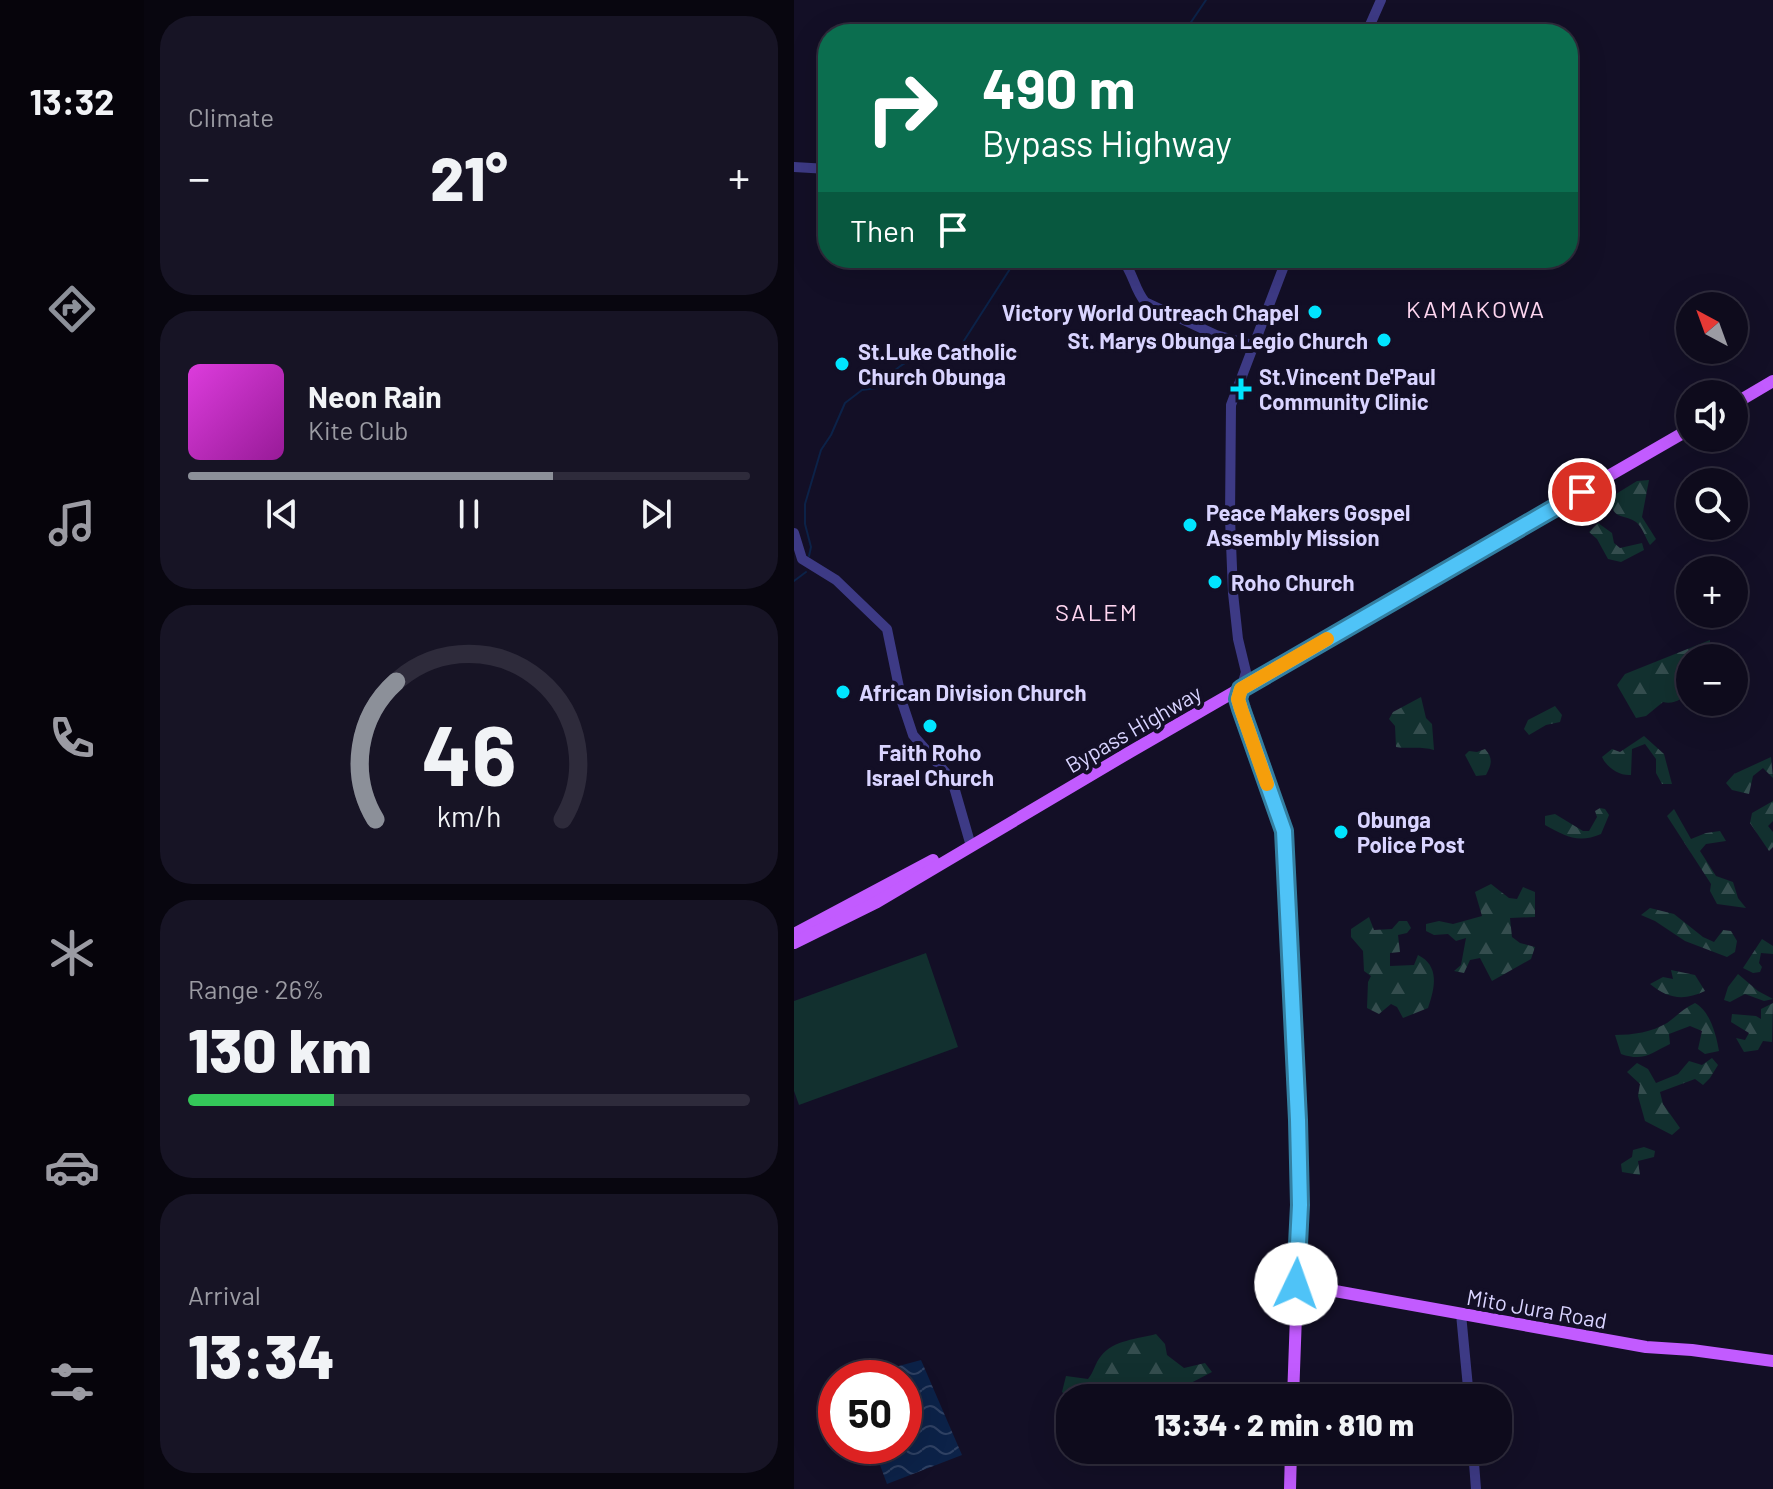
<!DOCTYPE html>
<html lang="en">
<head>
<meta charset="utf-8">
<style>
  :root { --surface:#0e0b1c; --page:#171425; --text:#f1f3f6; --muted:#9b9ba3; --line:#2e2b3b; --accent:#8c9099 }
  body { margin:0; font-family:Barlow,sans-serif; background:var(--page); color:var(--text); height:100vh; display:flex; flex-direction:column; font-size:30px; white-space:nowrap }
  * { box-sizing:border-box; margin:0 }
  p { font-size:26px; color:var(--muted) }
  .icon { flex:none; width:44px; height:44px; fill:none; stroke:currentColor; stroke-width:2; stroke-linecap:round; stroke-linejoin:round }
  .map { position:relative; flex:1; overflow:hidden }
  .sheet { display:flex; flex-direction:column; gap:16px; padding:16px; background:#08060f; width:650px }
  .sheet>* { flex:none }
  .banner { position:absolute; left:24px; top:24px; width:760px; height:244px; border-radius:32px; box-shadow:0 8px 32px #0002,0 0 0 2px var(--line); background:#0b6e4f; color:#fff; overflow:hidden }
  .needle { width:52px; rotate:319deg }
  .controls { position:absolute; left:882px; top:292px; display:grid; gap:16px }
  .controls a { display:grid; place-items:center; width:72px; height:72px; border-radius:50%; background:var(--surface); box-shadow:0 8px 32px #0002,0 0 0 2px var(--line); font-size:40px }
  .speed { position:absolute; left:24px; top:1360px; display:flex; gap:16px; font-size:40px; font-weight:700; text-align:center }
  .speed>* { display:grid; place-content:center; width:104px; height:104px; border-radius:50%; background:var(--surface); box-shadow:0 8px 32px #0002,0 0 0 2px var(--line); line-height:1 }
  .speed .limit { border:12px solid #d22; background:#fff; color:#111 }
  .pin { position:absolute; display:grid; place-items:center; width:68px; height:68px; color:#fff; margin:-34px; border:4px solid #fff; border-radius:50%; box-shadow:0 2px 8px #0007 }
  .me { position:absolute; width:88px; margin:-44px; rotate:3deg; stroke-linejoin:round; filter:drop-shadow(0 0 6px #0008) }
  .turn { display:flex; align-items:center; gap:28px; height:168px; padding:0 32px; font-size:36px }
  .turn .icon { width:104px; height:104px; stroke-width:2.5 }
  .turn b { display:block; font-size:56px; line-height:68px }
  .then { display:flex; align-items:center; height:76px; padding:0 32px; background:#0003; gap:16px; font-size:30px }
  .big { font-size:60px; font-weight:800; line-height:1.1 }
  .sheet .widget { flex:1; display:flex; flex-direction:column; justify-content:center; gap:12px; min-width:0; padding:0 28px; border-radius:32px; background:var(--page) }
  .sheet .dial { align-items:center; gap:0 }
  .dial svg { height:208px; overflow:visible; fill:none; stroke:var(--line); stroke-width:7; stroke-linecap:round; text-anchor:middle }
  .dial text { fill:var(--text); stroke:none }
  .song { display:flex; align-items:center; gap:24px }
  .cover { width:96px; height:96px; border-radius:12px; background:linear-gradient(135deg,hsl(300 70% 55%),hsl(300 70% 35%)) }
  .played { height:8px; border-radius:4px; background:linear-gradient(90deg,var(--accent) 65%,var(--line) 65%) }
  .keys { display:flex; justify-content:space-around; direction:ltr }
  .heat { display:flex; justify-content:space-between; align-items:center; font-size:44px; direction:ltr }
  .charge { height:12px; border-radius:6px; background:linear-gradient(90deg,#34c759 26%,var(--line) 0) }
  .trip { position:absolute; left:262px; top:1384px; width:456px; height:80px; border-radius:32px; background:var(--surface); box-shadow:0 8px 32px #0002,0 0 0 2px var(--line); font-weight:800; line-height:80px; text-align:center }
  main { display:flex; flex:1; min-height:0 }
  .tabs { display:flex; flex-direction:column; width:144px; justify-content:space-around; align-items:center; background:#06040b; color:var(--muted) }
  .tabs .icon { width:56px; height:56px }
  .tabs .selected { color:var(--accent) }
  .tabs b { font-size:36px; color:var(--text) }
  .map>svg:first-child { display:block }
</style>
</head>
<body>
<main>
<nav class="tabs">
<b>13:32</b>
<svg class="icon selected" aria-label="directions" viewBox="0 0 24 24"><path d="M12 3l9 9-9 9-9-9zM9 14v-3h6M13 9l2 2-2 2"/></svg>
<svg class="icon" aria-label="music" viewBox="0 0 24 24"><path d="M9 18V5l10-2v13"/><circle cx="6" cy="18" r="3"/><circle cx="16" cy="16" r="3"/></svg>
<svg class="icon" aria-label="phone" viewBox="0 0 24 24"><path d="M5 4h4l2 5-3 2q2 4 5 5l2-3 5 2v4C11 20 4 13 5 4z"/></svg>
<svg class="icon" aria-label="climate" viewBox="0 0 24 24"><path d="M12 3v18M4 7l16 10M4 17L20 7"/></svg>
<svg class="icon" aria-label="car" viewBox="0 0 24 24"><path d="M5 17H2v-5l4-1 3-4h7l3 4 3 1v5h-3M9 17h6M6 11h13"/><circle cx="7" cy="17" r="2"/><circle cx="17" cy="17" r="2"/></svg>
<svg class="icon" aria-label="filters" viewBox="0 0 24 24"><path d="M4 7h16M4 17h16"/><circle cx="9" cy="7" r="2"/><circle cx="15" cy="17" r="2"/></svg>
</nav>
<section class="sheet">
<div class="widget"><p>Climate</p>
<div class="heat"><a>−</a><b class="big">21°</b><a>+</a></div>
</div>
<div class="widget">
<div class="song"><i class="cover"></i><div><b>Neon Rain</b><p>Kite Club</p></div></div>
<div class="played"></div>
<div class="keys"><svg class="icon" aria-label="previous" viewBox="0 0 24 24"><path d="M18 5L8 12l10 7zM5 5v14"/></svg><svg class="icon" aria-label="pause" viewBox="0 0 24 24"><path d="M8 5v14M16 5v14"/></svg><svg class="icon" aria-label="next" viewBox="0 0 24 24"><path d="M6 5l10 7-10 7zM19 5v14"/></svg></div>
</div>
<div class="widget dial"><svg viewBox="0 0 100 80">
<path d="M14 69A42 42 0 1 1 86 69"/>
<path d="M14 69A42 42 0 0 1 22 16" stroke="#8c9099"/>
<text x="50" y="56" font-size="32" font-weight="700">46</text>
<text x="50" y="72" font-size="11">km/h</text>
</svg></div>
<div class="widget"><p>Range · 26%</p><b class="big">130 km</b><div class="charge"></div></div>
<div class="widget"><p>Arrival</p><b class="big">13:34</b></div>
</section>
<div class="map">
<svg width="979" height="1489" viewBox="0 0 979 1489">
  <defs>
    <pattern id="forest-firs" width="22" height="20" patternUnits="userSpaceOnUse" patternTransform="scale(2)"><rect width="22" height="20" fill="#12302f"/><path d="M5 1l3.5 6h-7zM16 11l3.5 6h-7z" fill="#344d4e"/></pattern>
    <pattern id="water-waves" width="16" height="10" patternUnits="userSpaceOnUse" patternTransform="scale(2)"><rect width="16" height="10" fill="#0c2248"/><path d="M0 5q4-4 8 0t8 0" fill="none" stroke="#2f4163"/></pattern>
  </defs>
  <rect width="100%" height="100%" fill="#130f26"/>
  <!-- forest -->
  <g fill="url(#forest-firs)">
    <path d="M 855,480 L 848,517 L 862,539 L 856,545 C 852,539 848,526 842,522 C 829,513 817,521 817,497 L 843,481 Z"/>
    <polygon points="804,523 818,533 820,543 826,548 848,543 850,550 827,562 814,559 803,539 795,532"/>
    <path d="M 916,640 L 916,658 L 896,658 L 896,692 C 889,698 880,705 869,702 L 852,716 L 842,718 L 823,685 L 831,674 Z"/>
    <path d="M 627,697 L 632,718 L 638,724 L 640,750 C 627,746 616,749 602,747 L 601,726 L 595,719 L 599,712 Z"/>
    <polygon points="761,706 768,715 766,722 752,725 735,735 730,729 734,720"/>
    <path d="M 850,736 L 870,754 L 878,784 L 868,784 L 862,773 L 862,759 L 851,744 L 838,749 L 837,775 C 826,776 813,768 808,757 L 818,749 L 826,752 Z"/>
    <path d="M 691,749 C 699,758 698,764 692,775 L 682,776 L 671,755 L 675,751 L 683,752 Z"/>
    <polygon points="977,757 979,778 969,768 959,776 955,794 938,790 932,783 940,774"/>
    <polygon points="979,801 979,821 974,826 979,832 979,847 975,851 956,823 958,813"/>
    <path d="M 806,808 L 811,809 L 815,815 L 807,834 C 784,844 771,836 751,825 L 751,816 L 761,814 L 789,831 L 795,831 L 803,817 L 801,811 Z"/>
    <polygon points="880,809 897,839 912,833 926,831 932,841 912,844 906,851 922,876 939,882 944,898 952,908 923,904 916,891 917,884 873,816"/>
    <polygon points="697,884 715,898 723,899 729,887 741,892 741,917 716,918 718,937 726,943 741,947 737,959 698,981 686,958 676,960 670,973 660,971 667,965 672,938 662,941 654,934 640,935 632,931 632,924 645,921 659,924 688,916 681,892"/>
    <polygon points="856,908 880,914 909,937 920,942 929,930 937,931 943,941 941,952 933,957 891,941 861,921 847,915"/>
    <path d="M 575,917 L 580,930 L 598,929 L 605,921 L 613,921 L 617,928 L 613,933 L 604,935 L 606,952 L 596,953 L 596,966 L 620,965 L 624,955 C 646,966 641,988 634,1008 L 609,1018 L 603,1007 L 597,1004 L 585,1014 L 573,1008 L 574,982 L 577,976 L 570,971 L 569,951 L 557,937 L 557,929 Z"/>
    <polygon points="968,939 979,946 979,954 967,953 965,963 968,967 966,972 959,973 949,968"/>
    <path d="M 877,970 L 901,975 L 911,991 C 890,1001 874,999 856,984 L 869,977 L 879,979 Z"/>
    <polygon points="944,974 964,991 979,999 970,1001 951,994 936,1002 930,1000 934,987"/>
    <path d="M 901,1003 C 916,1011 922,1034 925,1051 L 911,1054 L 904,1049 L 908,1031 L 896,1026 L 875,1034 L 876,1044 C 857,1053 850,1062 827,1054 L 821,1035 C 839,1035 858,1032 873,1023 C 883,1016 890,1008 901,1003 Z"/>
    <polygon points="979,1003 978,1042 969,1041 964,1050 950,1052 942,1038 951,1040 955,1033 937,1022 938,1014 962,1016 967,1019 967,1009"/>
    <polygon points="918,1058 924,1065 916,1078 909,1085 901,1079 866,1092 869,1104 886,1128 878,1135 851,1121 844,1096 846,1084 833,1072 843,1063 854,1069 862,1083 884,1074 895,1061 908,1065"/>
    <polygon points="850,1147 861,1151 860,1157 844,1161 846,1175 828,1172 827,1164 838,1157 839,1150"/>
    <path d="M 362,1334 L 371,1344 L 373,1355 L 390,1368 L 411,1363 L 418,1372 L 393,1385 L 359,1386 L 352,1398 L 276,1399 L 268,1392 L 272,1376 L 294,1379 C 300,1372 301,1363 307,1356 C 319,1340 344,1339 362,1334 Z"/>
  </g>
  <!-- garden -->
  <polygon fill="#12302f" points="132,953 164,1047 5,1105 0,1091 0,1001"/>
  <!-- water -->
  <polygon fill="url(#water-waves)" points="127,1360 168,1455 93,1484 79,1446 110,1446 110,1378 74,1378 90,1370"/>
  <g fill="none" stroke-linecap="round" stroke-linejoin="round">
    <!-- stream -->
    <g stroke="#0c2248" stroke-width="2">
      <polyline points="389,34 412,0"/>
      <path d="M 15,556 L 17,547 L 11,524 L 11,504 L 27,450 L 37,435 L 51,403 L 68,390 L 83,388 C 111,356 123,356 164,350 L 223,258"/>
      <polyline points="0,581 12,572"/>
    </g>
    <!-- minor -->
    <g stroke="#3d3a85" stroke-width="10">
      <polyline points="572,34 587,0"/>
      <polyline points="0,167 34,169"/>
      <path d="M 327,258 C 339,271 340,289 351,302 L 422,335 L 462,346"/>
      <polyline points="0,533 8,559 42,580 93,629 108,702 119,735 158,780 177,846"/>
      <polyline points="447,689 452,672 444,639 439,593 436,518 437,405 493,258"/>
      <polyline points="667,1314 675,1398"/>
      <polyline points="679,1450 682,1489"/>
    </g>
    <!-- major -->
    <g stroke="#c25bff" stroke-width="12">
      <polyline points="940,404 979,381"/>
      <polyline points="447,689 444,699 447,709 490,831 502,1064 506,1205 499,1398"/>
      <polyline points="0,934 139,860"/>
      <polyline points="0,943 83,902 336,752 896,429"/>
      <polyline points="502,1284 852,1347 898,1350 979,1361"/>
      <polyline points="496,1489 497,1450"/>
    </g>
  </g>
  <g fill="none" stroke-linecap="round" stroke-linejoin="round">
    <defs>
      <polyline id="route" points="502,1284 506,1205 504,1120 490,831 447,709 444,699 447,689 788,492"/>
    </defs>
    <!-- route casing -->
    <use href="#route" stroke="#337fa1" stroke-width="20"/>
    <!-- route -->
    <use href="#route" stroke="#4fc3f7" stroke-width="14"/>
    <!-- slow -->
    <polyline stroke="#f59e0b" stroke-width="14" points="473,784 447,709 444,699 447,689 533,639"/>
  </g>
  <!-- markers -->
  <g fill="#00e5ff" stroke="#130f26" stroke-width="3">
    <circle cx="521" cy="312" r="8"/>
    <circle cx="590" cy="340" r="8"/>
    <circle cx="48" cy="364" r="8"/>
    <path d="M443 377h8v8h8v8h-8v8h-8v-8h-8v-8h8z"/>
    <circle cx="396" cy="525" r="8"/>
    <circle cx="421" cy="582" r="8"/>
    <circle cx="49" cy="692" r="8"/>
    <circle cx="136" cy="726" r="8"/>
    <circle cx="547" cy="832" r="8"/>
  </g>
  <g text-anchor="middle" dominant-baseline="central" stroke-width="8" stroke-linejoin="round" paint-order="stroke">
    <!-- poi labels -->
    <g font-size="22" font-weight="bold" fill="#d9d4ff" stroke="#130f26" text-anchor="start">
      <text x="505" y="312" text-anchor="end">Victory World Outreach Chapel</text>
      <text x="574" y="340" text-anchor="end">St. Marys Obunga Legio Church</text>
      <text x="64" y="351">St.Luke Catholic<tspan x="64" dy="25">Church Obunga</tspan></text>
      <text x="465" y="376">St.Vincent De'Paul<tspan x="465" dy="25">Community Clinic</tspan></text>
      <text x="412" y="512">Peace Makers Gospel<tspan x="412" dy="25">Assembly Mission</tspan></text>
      <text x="437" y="582">Roho Church</text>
      <text x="65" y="692">African Division Church</text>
      <text x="136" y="752" text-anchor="middle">Faith Roho<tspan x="136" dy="25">Israel Church</tspan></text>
      <text x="563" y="819">Obunga<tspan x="563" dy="25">Police Post</tspan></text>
    </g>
    <!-- street labels -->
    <g font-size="22" fill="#d9d4ff" stroke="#130f26">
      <text transform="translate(339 728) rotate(-30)">Bypass Highway</text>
      <text transform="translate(743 1308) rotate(10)">Mito Jura Road</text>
    </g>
    <!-- neighbourhood labels -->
    <g font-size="24" letter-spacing="2" fill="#ffd6f0" stroke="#130f26">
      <text x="682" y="308">KAMAKOWA</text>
      <text x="303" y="611">SALEM</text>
    </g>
  </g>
</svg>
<div class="controls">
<a><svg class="needle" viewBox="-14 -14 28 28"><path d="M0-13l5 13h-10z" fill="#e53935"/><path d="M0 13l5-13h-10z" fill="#9b9ba3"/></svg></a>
<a><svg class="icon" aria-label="sound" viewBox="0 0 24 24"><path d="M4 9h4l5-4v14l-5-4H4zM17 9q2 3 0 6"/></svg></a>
<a><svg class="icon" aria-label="search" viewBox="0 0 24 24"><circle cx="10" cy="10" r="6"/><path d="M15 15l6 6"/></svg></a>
<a>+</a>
<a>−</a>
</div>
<div class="speed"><div class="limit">50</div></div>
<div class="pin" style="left:788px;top:492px;background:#d93025"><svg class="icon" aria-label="arrive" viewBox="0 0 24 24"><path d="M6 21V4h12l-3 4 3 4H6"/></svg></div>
<svg class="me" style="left:502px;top:1284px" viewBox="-20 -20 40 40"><circle r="19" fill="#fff"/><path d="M0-13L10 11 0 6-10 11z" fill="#4fc3f7"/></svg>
<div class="trip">13:34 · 2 min · 810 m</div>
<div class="banner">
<div class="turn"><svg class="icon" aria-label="right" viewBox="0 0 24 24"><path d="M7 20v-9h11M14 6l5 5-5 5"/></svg><div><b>490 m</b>Bypass Highway</div></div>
<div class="then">Then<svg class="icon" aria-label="arrive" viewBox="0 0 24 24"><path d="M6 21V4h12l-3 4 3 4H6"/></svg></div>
</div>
</div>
</main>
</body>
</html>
